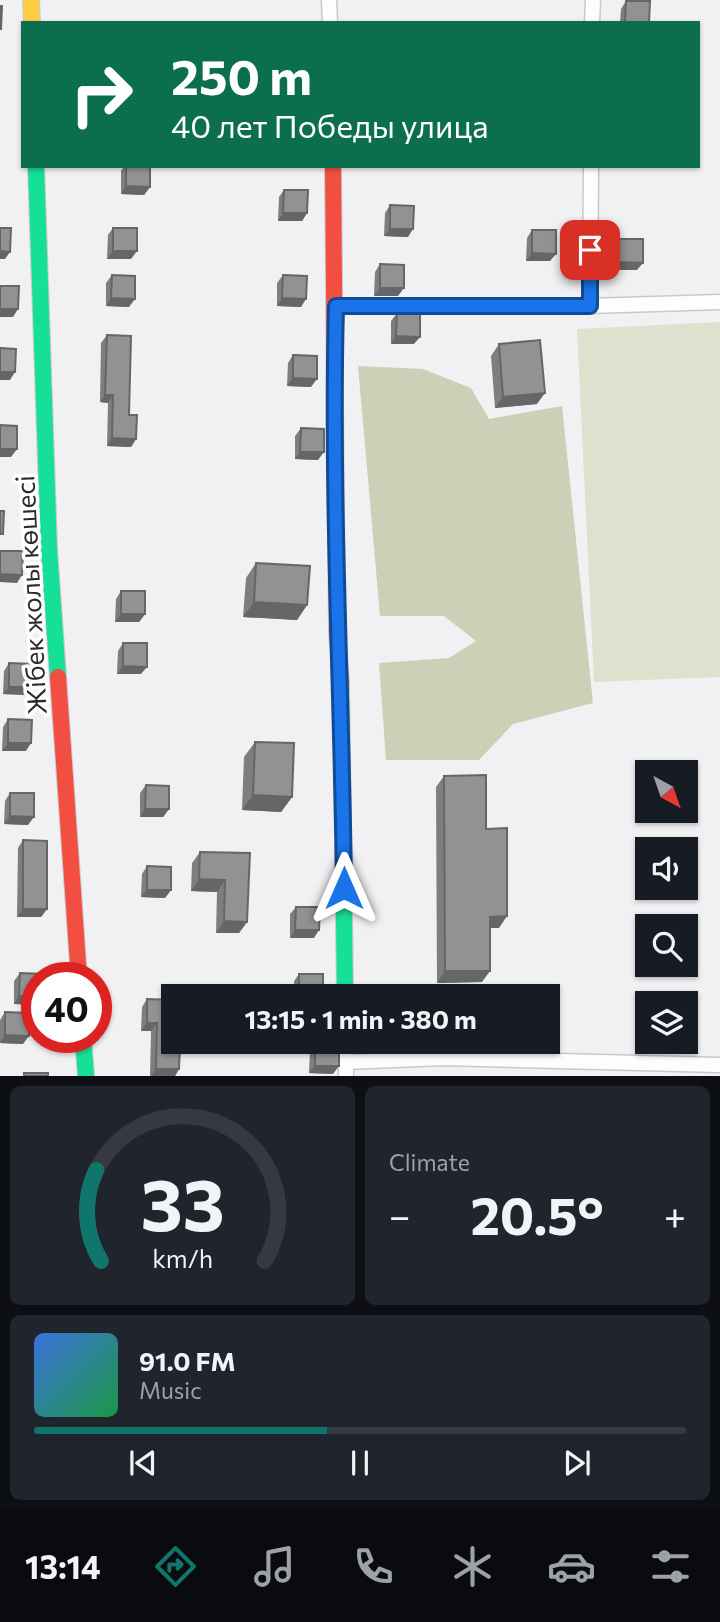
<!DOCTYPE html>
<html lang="en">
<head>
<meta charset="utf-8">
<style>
  :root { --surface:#171b24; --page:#20242c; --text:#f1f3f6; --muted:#9ea1a6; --line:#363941; --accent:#0f766e }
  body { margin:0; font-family:Commissioner,sans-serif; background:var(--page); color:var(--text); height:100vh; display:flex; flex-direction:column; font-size:26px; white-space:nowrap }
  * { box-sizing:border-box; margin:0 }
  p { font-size:23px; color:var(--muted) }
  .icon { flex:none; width:38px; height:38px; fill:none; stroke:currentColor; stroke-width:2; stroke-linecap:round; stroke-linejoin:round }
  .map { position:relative; height:1076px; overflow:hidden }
  .drawer { display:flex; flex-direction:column; gap:10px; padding:10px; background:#0d0f14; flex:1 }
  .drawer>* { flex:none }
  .top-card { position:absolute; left:21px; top:21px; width:679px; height:147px; border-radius:0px; box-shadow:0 2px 5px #0004; background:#0b6e4f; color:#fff; overflow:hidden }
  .needle { width:46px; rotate:140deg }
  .controls { position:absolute; left:635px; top:760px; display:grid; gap:14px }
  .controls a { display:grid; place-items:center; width:63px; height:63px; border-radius:0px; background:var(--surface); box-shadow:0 2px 5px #0004; font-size:35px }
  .speed { position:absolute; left:21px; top:962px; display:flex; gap:14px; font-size:35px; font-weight:700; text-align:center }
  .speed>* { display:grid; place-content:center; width:91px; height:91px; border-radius:50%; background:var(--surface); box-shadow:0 2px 5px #0004; line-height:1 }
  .speed .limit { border:10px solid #d22; background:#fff; color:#111 }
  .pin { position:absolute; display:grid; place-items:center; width:60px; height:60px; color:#fff; margin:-30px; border-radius:14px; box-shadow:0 4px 10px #0006 }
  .me { position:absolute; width:77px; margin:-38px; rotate:0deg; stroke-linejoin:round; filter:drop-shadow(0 0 5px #0008) }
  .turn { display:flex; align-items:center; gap:24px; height:147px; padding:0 35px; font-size:32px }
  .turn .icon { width:91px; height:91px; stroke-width:2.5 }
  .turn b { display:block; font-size:49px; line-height:60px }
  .big { font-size:52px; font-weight:700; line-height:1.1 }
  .drawer .card { flex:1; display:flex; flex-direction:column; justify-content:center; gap:10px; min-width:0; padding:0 24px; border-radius:10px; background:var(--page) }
  .drawer .dial { align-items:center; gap:0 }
  .dial svg { height:182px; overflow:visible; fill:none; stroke:var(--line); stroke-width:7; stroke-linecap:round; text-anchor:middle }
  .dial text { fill:var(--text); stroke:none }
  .song { display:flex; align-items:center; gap:21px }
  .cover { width:84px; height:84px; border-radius:10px; background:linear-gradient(135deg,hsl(220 70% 55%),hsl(140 70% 35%)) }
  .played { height:7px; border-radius:4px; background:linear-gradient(90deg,var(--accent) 45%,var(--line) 45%) }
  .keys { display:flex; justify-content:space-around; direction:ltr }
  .heat { display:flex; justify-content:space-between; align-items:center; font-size:38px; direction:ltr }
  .drawer .tiles { flex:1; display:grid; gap:10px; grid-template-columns:1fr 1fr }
  .card:last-child { grid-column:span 2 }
  .trip { position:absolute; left:161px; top:984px; width:399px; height:70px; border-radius:0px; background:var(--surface); box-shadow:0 2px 5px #0004; font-weight:700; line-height:70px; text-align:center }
  .dock { display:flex; height:112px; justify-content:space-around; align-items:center; background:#090b0e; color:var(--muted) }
  .dock .icon { width:49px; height:49px }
  .dock .on { color:var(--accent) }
  .dock b { font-size:32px; color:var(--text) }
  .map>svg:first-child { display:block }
</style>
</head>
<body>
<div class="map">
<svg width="720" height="1076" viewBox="0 0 720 1076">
  <rect width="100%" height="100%" fill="#f1f1f3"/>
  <!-- green -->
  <polygon fill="#dde2ce" points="720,322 720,677 594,682 577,329"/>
  <!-- forest -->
  <polygon fill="#cad1b6" points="358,366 423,369 471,388 489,419 562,406 593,703 513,724 479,760 386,760 379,663 449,658 476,641 444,616 380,616"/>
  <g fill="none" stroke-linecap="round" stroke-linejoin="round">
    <defs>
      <g id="street">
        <polyline points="329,0 330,23"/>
        <polyline points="592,23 593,0"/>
        <polyline points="336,306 590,306 591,166"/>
        <polyline points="590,306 720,302"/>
        <polyline points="346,1041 346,1076"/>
        <polyline points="346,1062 443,1058 720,1065"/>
      </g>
      <g id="fast">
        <polyline points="36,166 49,549 58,677"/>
        <polyline points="341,682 345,996"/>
        <polyline points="83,1038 86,1076"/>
      </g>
      <polyline id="slow" points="31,0 32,23"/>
      <g id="jam">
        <polyline points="333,166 337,632 341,682"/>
        <polyline points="58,677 79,978"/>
      </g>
    </defs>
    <!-- street casing -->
    <use href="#street" stroke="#c9c9cb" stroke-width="17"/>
    <!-- fast casing -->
    <use href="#fast" stroke="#c9c9cb" stroke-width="18"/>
    <!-- slow casing -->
    <use href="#slow" stroke="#c9c9cb" stroke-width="18"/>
    <!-- jam casing -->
    <use href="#jam" stroke="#c9c9cb" stroke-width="18"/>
    <!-- street -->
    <use href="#street" stroke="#fdfdfd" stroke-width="14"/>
    <!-- fast -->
    <use href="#fast" stroke="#16e098" stroke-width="16"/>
    <!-- slow -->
    <use href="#slow" stroke="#ffcf43" stroke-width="16"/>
    <!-- jam -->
    <use href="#jam" stroke="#f24e42" stroke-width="16"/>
  </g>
  <!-- wall -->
  <g fill="#7e7e7f">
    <polygon points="626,1 649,23 620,23 621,9"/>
    <polygon points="124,166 150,166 150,187 144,195 121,194 121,171"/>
    <polygon points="284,190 307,213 302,221 278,221 279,197"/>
    <polygon points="390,205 408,237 384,236 385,213"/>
    <polygon points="113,228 131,259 107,259 108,235"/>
    <polygon points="532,230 550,261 526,261 527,238"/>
    <polygon points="619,239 637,270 613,270 614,247"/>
    <polygon points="380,264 398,296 374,296 375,272"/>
    <polygon points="112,275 129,307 106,306 106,283"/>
    <polygon points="283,275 301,307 277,306 277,283"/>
    <polygon points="397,313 414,344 391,344 391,321"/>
    <polygon points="107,335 136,439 131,447 107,446 108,403 100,402 101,343"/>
    <polygon points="499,344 537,404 495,408 491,356"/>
    <polygon points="293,355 311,387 287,386 288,363"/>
    <polygon points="301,428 318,460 295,459 295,436"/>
    <polygon points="256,563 307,605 297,620 243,617 246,578"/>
    <polygon points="121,591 145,614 139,622 115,622 116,599"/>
    <polygon points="123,643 141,674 117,674 118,651"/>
    <polygon points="9,663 27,695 3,694 4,671"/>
    <polygon points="8,719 26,751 2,751 3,727"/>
    <polygon points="255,742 292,797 281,812 242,810 244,757"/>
    <polygon points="444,776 486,829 499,928 490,928 482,982 437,983 436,787"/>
    <polygon points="146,785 169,809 163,817 140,817 140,793"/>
    <polygon points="10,793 28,825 4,824 5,801"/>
    <polygon points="23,840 47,909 41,917 17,917 18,848"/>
    <polygon points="200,852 250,853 247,922 239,933 216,933 217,892 191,891 192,863"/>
    <polygon points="147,866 171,890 165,898 141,897 142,874"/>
    <polygon points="296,907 314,938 290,938 290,914"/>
    <polygon points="20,973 37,978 37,1005 14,1004 14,981"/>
    <polygon points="299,974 323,996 294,996 294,981"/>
    <polygon points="147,999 170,1046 179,1069 175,1076 150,1076 151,1031 141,1031 142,1007"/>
    <polygon points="5,1012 23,1044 0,1043 0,1020"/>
    <polygon points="315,1042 333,1074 309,1073 310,1050"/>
  </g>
  <!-- shaded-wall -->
  <g fill="#666668">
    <polygon points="126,186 150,187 144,195 121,194"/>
    <polygon points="283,213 307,213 302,221 278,221"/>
    <polygon points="390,229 413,229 408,237 384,236"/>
    <polygon points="0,251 10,252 5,259 0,259"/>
    <polygon points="113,251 137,251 131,259 107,259"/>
    <polygon points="532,253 556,254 550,261 526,261"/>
    <polygon points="619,262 643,263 637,270 613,270"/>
    <polygon points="380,288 404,288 398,296 374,296"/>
    <polygon points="111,298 135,299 129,307 106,306"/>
    <polygon points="282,298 306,299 301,307 277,306"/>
    <polygon points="0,309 18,309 13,317 0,317"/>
    <polygon points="396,336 420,337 414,344 391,344"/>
    <polygon points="0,372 15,372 10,380 0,380"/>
    <polygon points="293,378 317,379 311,387 287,386"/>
    <polygon points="545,393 537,404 495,408 503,397"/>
    <polygon points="105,395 113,395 108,403 100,402"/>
    <polygon points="112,438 136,439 131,447 107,446"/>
    <polygon points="0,449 17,449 11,457 0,457"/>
    <polygon points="300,452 324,452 318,460 295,459"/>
    <polygon points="0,574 22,575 17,583 0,582"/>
    <polygon points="254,602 307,605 297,620 243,617"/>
    <polygon points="121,614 145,614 139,622 115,622"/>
    <polygon points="123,666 147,667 141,674 117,674"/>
    <polygon points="9,687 33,687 27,695 3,694"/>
    <polygon points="8,743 31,743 26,751 2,751"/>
    <polygon points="253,795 292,797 281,812 242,810"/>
    <polygon points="145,809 169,809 163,817 140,817"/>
    <polygon points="10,816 34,817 28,825 4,824"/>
    <polygon points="199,879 225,880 217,892 191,891"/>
    <polygon points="147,890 171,890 165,898 141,897"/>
    <polygon points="23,909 47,909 41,917 17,917"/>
    <polygon points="507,916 499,928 482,928 490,917"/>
    <polygon points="224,921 247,922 239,933 216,933"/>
    <polygon points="295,930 319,930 314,938 290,938"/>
    <polygon points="445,971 490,971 482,982 437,983"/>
    <polygon points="19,996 37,997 37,1005 14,1004"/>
    <polygon points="147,1023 157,1023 151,1031 141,1031"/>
    <polygon points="5,1035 29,1036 23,1044 0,1043"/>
    <polygon points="315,1066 339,1066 333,1074 309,1073"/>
    <polygon points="156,1069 179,1069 175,1076 151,1076"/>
  </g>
  <!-- building -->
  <g fill="#929294" stroke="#666668" stroke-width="2">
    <polygon points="626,1 650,1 649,23 625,23"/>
    <polygon points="0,6 2,6 1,29 0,29"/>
    <polygon points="126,166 150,166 150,187 126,186"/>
    <polygon points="284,190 308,190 307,213 283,213"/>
    <polygon points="390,205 414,206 413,229 390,229"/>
    <polygon points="0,228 11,228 10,252 0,251"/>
    <rect x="113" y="228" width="24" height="23"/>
    <polygon points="532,230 556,230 556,254 532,253"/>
    <polygon points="619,239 643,239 643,263 619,262"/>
    <polygon points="380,264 404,265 404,288 380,288"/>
    <polygon points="112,275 135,276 135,299 111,298"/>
    <polygon points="283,275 307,276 306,299 282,298"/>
    <polygon points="0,286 19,286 18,309 0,309"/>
    <polygon points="397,313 420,313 420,337 396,336"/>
    <polygon points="107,335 131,336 129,415 137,415 136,439 112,438 113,395 105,395"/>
    <polygon points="540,340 545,393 503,397 499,344"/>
    <polygon points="0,348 16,349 15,372 0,372"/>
    <polygon points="293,355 317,356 317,379 293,378"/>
    <polygon points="0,425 17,426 17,449 0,449"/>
    <polygon points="301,428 324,429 324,452 300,452"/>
    <polygon points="0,511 4,511 3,534 0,534"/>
    <polygon points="0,551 23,551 22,575 0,574"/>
    <polygon points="256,563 310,566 307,605 254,602"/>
    <rect x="121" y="591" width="24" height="23"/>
    <polygon points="123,643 147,643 147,667 123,666"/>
    <polygon points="9,663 33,664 33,687 9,687"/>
    <polygon points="8,719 32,720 31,743 8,743"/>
    <polygon points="255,742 294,743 292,797 253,795"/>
    <polygon points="486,775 486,829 507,828 507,916 490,917 490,971 445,971 444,776"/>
    <polygon points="146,785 169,786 169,809 145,809"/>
    <polygon points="10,793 34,793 34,817 10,816"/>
    <polygon points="23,840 47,841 47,909 23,909"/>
    <polygon points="200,852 250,853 247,922 224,921 225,880 199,879"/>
    <polygon points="147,866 171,867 171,890 147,890"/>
    <polygon points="296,907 320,907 319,930 295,930"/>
    <polygon points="20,973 44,974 44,978 37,978 37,997 19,996"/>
    <rect x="299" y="974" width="24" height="22"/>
    <polygon points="147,999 171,1000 170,1046 180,1046 179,1069 156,1069 157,1023 147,1023"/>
    <polygon points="5,1012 29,1013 29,1036 5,1035"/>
    <polygon points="315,1042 339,1043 339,1066 315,1066"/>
    <rect x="24" y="1073" width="24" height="3"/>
  </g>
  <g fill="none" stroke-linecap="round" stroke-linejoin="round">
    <defs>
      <path id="route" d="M 344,888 C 342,694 331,500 336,306 L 590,306 L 590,250"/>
    </defs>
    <!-- route casing -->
    <use href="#route" stroke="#114b97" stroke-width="18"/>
    <!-- route -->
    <use href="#route" stroke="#1a73e8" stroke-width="12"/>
  </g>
  <g text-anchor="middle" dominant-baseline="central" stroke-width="7" stroke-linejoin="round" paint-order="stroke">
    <!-- street labels -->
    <g font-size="26" fill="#2b2b2d" stroke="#fff">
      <text transform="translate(30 595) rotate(-93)">Жібек жолы көшесі</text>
    </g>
  </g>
</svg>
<div class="controls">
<a><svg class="needle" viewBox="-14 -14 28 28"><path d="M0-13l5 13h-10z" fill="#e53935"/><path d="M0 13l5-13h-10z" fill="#9ea1a6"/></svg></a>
<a><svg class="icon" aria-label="sound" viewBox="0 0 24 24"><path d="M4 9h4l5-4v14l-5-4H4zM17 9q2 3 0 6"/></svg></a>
<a><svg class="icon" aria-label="search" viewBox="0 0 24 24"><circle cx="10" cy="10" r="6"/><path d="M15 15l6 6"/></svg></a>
<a><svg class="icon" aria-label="layers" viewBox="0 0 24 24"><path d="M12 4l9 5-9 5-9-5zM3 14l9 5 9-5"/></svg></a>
</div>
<div class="speed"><div class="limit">40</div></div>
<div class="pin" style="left:590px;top:250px;background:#d93025"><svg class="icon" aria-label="arrive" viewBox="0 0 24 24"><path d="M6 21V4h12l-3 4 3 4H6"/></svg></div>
<svg class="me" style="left:344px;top:888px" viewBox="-20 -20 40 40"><path d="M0-17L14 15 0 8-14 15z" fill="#1a73e8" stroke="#fff" stroke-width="4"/></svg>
<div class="trip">13:15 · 1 min · 380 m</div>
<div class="top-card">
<div class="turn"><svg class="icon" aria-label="right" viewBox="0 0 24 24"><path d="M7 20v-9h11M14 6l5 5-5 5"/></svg><div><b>250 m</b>40 лет Победы улица</div></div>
</div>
</div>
<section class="drawer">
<div class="tiles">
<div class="card dial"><svg viewBox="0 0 100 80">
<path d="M14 69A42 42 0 1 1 86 69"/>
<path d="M14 69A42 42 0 0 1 12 29" stroke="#0f766e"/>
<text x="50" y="56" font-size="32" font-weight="700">33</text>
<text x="50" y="72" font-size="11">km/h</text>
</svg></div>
<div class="card"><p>Climate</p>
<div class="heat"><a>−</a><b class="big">20.5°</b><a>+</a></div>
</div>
<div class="card">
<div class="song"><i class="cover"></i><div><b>91.0 FM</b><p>Music</p></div></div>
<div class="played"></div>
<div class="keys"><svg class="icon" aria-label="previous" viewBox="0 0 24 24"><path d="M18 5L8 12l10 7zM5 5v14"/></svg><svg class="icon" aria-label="pause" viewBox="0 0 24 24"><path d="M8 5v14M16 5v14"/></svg><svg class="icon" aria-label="next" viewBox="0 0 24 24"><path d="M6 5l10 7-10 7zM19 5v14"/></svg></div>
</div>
</div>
</section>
<nav class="dock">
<b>13:14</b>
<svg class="icon on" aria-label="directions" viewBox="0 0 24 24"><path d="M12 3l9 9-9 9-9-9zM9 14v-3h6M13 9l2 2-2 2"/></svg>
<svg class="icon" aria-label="music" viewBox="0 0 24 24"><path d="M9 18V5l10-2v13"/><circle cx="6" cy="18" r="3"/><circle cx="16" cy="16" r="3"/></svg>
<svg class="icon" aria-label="phone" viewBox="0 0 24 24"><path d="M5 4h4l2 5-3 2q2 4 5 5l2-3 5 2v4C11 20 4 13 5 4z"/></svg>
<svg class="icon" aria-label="climate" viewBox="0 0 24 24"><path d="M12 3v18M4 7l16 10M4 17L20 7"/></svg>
<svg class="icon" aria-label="car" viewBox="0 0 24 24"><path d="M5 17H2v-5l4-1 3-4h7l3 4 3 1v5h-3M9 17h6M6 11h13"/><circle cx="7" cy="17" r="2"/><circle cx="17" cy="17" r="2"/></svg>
<svg class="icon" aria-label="filters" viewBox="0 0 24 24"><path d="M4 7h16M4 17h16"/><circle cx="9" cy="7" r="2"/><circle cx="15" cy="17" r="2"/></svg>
</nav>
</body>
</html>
